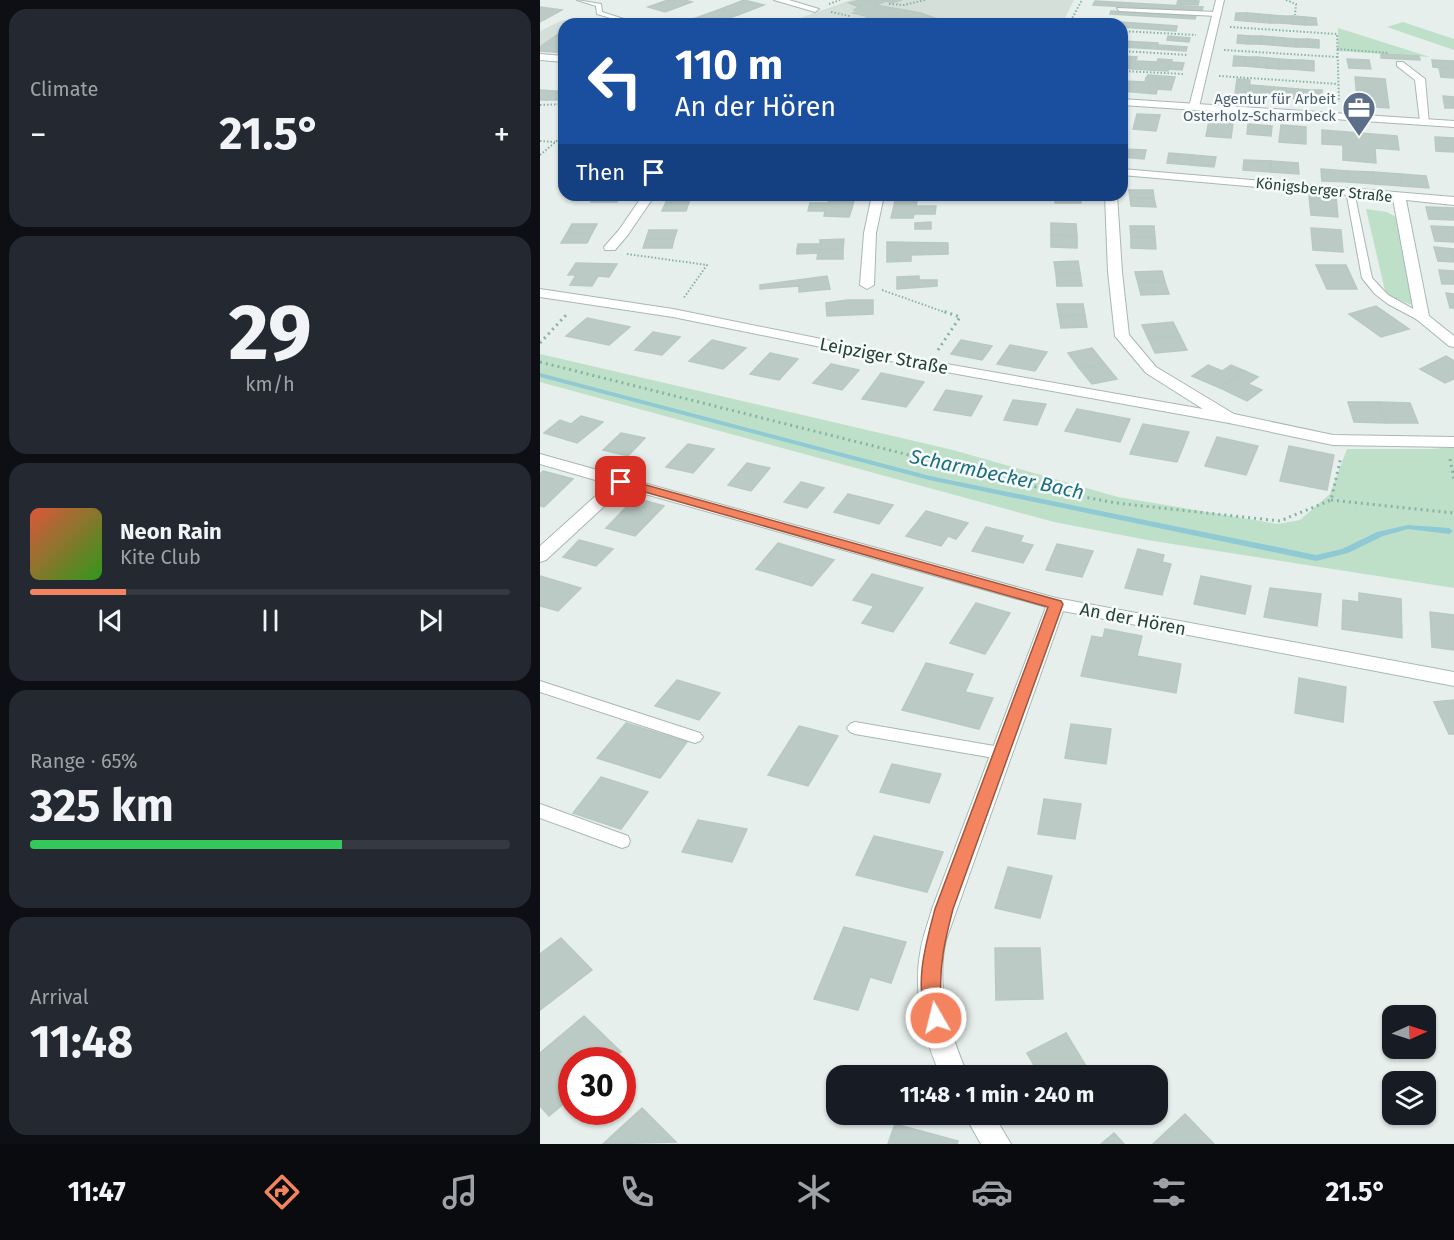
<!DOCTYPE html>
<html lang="en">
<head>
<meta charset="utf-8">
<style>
  :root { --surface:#171b24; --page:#242831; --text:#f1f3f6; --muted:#9ea1a6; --line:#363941; --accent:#f4845f }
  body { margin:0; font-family:"Fira Sans",sans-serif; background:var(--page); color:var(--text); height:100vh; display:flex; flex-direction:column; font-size:22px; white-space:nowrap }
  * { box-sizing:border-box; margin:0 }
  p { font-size:20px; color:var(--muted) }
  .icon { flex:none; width:33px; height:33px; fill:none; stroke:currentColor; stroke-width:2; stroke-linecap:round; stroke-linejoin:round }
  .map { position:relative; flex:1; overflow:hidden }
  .sheet { display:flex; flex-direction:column; gap:9px; padding:9px; background:#0d0f14; width:540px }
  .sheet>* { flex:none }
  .top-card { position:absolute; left:18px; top:18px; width:570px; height:183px; border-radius:18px; box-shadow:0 2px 4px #0004; background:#1a4fa0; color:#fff; overflow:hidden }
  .needle { width:39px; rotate:87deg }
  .buttons { position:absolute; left:842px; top:1005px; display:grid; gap:12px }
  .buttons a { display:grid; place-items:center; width:54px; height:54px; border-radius:12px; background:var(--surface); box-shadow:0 2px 4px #0004; font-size:30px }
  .speed { position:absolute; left:18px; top:1047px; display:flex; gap:12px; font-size:30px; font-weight:700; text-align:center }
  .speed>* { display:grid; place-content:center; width:78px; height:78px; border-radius:50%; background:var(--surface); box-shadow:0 2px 4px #0004; line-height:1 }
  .speed .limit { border:9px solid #d22; background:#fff; color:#111 }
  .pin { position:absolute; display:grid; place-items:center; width:51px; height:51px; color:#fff; margin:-26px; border-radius:12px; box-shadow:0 3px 9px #0006 }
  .me { position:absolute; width:66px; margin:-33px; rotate:352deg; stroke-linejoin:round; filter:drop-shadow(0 0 4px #0008) }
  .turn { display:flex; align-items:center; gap:21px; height:126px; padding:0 18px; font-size:27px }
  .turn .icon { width:78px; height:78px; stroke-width:2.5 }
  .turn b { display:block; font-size:42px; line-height:51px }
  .then { display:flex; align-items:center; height:57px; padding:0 18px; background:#0003; gap:12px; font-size:22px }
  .big { font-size:45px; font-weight:700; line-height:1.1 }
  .sheet .card { flex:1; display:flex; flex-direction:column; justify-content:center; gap:9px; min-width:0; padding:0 21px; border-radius:18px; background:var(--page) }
  .sheet .dial { align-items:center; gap:0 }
  .dial b { font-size:78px; line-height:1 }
  .song { display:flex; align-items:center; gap:18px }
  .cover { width:72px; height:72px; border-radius:9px; background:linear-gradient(135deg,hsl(10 70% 55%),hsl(110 70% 35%)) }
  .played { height:6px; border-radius:3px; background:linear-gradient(90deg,var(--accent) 20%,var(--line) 20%) }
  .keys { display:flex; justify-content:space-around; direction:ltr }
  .heat { display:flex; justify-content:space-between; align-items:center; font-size:33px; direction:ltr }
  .charge { height:9px; border-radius:4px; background:linear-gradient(90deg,#34c759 65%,var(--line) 0) }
  .trip { position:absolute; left:286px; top:1065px; width:342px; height:60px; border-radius:18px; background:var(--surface); box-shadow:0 2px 4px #0004; font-weight:700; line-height:60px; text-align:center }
  .menu { display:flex; height:96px; justify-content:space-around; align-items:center; background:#090b0e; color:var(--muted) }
  .menu .icon { width:42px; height:42px }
  .menu .active { color:var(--accent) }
  .menu b { font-size:27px; color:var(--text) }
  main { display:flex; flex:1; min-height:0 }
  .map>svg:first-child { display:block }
</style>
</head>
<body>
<main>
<section class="sheet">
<div class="card"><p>Climate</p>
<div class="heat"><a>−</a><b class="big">21.5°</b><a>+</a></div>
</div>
<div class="card dial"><b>29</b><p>km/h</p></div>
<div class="card">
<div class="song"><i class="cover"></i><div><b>Neon Rain</b><p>Kite Club</p></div></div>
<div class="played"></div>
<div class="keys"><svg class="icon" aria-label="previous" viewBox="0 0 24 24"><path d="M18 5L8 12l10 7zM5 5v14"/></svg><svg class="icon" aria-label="pause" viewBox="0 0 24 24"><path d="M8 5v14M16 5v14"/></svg><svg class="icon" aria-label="next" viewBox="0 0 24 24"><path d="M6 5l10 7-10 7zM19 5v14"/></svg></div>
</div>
<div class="card"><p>Range · 65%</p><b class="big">325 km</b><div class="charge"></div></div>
<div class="card"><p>Arrival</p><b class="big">11:48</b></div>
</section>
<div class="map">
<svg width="914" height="1144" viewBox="0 0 914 1144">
  <rect width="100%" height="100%" fill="#e6efeb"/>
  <!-- built -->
  <g fill="#d4dfda">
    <polygon points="311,0 534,0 522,24 243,24"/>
    <polygon points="23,20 65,24 24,24 24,52 0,51 0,31"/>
  </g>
  <!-- green -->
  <g fill="#bfe0c8">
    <polygon points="863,22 914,39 914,50 847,27"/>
    <polygon points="798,28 890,57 798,51"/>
    <polygon points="826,209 847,212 858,218 877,307 846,295"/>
    <polygon points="0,354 413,450 578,497 738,524 760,520 790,494 807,449 891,449 914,447 914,588 607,540 514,522 0,382"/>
  </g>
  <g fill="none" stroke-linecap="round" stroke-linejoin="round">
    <!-- stream -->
    <polygon fill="#8ec9d4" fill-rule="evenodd" points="0,373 390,476 776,555 802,549 837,532 868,525 909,528 913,531 909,534 868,529 843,536 808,553 776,561 389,480 0,377"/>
  </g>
  <!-- building -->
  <g fill="#bbcac4" stroke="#b8c9c2" stroke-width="1.5">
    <polygon points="128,0 144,0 152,2 125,12 108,7"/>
    <polygon points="204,0 224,5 198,15 178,10"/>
    <polygon points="320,0 362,0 351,3 346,1 336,5 381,13 406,22 402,24 363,24 365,23 360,22 312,24 329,17 313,13 319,11 314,10 319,7 309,3"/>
    <polygon points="638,0 645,0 659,1 658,5 637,4"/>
    <polygon points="555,1 663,7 662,11 553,5"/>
    <polygon points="0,7 22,10 0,22"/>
    <polygon points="178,10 198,15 173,24 150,20"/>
    <polygon points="571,11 656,16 655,19 570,14"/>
    <polygon points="696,13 707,13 706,21 695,20"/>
    <polygon points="707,13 719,14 718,22 706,21"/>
    <polygon points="719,14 730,15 730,23 718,22"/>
    <polygon points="730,15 742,16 741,23 730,23"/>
    <polygon points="742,16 753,16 753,24 741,23"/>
    <polygon points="753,16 765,17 765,25 753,24"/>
    <polygon points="765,17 776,18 777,25 765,25"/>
    <polygon points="266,19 286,24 253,24"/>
    <polygon points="538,19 637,26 636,31 582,27 582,24 536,24"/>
    <polygon points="24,30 24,53 0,51 0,47"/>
    <polygon points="698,35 709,36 708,44 697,43"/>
    <polygon points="628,36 650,38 649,42 627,40"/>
    <polygon points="709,36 721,36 720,44 708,44"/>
    <polygon points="721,36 733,37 732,45 720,44"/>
    <polygon points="733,37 744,38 744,46 732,45"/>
    <polygon points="744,38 756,39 756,47 744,46"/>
    <polygon points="756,39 768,39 767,47 756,47"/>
    <polygon points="768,39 779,40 779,48 767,47"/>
    <polygon points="582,41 618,43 617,49 582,47"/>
    <polygon points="618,45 647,47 646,51 617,49"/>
    <polygon points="841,54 879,56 880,60 841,58"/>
    <polygon points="584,56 597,57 593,69 582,68"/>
    <polygon points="694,56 706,57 705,66 693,66"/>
    <polygon points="706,57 717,57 716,67 705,66"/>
    <polygon points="717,57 728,58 727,68 716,67"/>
    <polygon points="728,58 739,59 739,69 727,68"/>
    <polygon points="618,59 632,60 628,71 593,69 596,61 617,62"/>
    <polygon points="739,59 751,60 750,69 739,69"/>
    <polygon points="807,59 829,60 831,69 809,68"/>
    <polygon points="751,60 762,60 762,70 750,69"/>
    <polygon points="762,60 774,61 774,71 762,70"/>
    <polygon points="892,60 914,61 914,69 893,67"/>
    <polygon points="631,62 644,63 642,70 629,69"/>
    <polygon points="899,68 914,69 914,78 901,77"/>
    <polygon points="608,75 635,77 631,90 617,89 620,79 606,78"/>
    <polygon points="815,77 845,79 849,108 818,106"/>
    <polygon points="606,78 620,79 616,94 582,91 584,81 605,82"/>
    <polygon points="697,79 710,80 709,95 695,94"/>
    <polygon points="710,85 722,86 721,97 709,96"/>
    <polygon points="722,86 734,87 733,97 721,97"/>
    <polygon points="734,87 746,88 745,98 733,97"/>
    <polygon points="746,88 758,89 758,99 745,98"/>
    <polygon points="758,89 770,90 770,100 758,99"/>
    <polygon points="0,90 13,91 6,100 0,100"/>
    <polygon points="770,90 782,90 782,101 770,100"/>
    <polygon points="13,91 24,91 24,100 6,100"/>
    <polygon points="903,96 914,97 914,108 905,108"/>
    <polygon points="597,114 620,115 616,131 593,129"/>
    <polygon points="669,121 693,123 691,138 666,136"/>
    <polygon points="708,124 732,126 731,136 707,134"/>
    <polygon points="741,125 766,127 766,144 739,142"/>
    <polygon points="782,130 857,136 859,150 835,148 836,163 803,160 803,145 782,144"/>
    <polygon points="895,137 914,138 914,152 896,151"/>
    <polygon points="582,149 606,150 604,159 582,157"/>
    <polygon points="629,153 653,155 651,165 627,163"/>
    <polygon points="653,155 676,157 674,167 651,165"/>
    <polygon points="704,160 731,161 731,172 703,170"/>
    <polygon points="731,161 758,163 759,174 731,172"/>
    <polygon points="781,169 807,171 809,182 782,181"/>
    <polygon points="807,171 833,172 835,184 809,182"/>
    <polygon points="833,172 860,174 862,186 835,184"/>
    <polygon points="860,174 886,176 889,188 862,186"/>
    <polygon points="589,190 613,190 614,198 590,198"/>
    <polygon points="55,195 80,195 77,202 51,202"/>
    <polygon points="129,195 152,195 149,202 126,202"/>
    <rect x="515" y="195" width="26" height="8"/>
    <polygon points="769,195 796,197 798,217 771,215"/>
    <polygon points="356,197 378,197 376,206 396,206 395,214 374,214 373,218 351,218"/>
    <polygon points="590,198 614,198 616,207 591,206"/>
    <polygon points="289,199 314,200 312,208 269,207 270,203 288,203"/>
    <polygon points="126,202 149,202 146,211 122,211"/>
    <polygon points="269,207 312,208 309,217 284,216 285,211 268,211"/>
    <polygon points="886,207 914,208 914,220 889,219"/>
    <polygon points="391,222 391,229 375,229 375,223"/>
    <polygon points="511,223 536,224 537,236 511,235"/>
    <polygon points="32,224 57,224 52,233 27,233"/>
    <polygon points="590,226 614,226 615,237 591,237"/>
    <polygon points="891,226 914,227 914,242 895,241"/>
    <polygon points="771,228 801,230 803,252 773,250"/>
    <polygon points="109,230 137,230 134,239 106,239"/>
    <polygon points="27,233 52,233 47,243 21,243"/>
    <polygon points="511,235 537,236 537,248 511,247"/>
    <polygon points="591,237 615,237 616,249 591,248"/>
    <polygon points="106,239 134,239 132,248 103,248"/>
    <polygon points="304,239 303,249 257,250 258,244 280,244 280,240"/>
    <polygon points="347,242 408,243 408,254 371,255 371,261 347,262"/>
    <polygon points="894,247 914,249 914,262 898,261"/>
    <polygon points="303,249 303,259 277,259 278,253 257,254 257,250"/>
    <polygon points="538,261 540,273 516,274 514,262"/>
    <polygon points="36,263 77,264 69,277 58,276 52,286 30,285 36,275 28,275"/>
    <polygon points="776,265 806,265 817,289 787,289"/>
    <polygon points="899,270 914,271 914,284 902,284"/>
    <polygon points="622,271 625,282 598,283 595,272"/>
    <polygon points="540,273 542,286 517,286 516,274"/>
    <polygon points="287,276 290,289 259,292 259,286 220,289 220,285"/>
    <polygon points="379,276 379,280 397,280 397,286 357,289 357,277"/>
    <polygon points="625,282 629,294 601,295 598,283"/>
    <polygon points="906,293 914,294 914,308 910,308"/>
    <polygon points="308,300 333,300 333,314 287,316 286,303"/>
    <polygon points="517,304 543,304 545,315 519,316"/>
    <polygon points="836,306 869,329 841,337 809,314"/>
    <polygon points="545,315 547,327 521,328 519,316"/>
    <polygon points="47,318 90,327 69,345 26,336"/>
    <polygon points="633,322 640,336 608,338 602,325"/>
    <polygon points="113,332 140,337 122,355 95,350"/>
    <polygon points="640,336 647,350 615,353 608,338"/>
    <polygon points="172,340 206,348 183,369 149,361"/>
    <polygon points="421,340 452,346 442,360 411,354"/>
    <polygon points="470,345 507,352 495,371 457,364"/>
    <polygon points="552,348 564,363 539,368 528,353"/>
    <polygon points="230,353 258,359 239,380 210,374"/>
    <polygon points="906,356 914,361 914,379 905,383 880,369"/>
    <polygon points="564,363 577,379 552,384 539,368"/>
    <polygon points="291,364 319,370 302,390 273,383"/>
    <polygon points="668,365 682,371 691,365 705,371 680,388 652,376"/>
    <polygon points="705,371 718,377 708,384 722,390 707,401 680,388"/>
    <polygon points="341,373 384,382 366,407 322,399"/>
    <polygon points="406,390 442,396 431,416 394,410"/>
    <polygon points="473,400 506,404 497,425 464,420"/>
    <polygon points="808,402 839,402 846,423 814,422"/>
    <polygon points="839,402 870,403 878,423 846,423"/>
    <polygon points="537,409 590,419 580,442 525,431"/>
    <polygon points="41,416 63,422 37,443 4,433 20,420 31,424"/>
    <polygon points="603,424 649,432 637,462 590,454"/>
    <polygon points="81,433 105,438 88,456 63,450"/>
    <polygon points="677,437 718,446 706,475 665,466"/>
    <polygon points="148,444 174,449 153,473 126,467"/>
    <polygon points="749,446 794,455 787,490 740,481"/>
    <polygon points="207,463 230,468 211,491 188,485"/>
    <polygon points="3,471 33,479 4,507 0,506 0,474"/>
    <polygon points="261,482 284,488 267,508 244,502"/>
    <polygon points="308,494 353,505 339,524 294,512"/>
    <polygon points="95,498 124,506 95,536 66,528"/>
    <polygon points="386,511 428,523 416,539 408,536 401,546 366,536"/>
    <polygon points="446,527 483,536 480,542 493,545 483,563 432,551"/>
    <polygon points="39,540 73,549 56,566 23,557"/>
    <polygon points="238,543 294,560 272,586 216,569"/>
    <polygon points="517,544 553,551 542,577 506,570"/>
    <polygon points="598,549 624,555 622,562 631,564 622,595 585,588"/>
    <polygon points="332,574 383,588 353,632 322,623 334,606 313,600"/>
    <polygon points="0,576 41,588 18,611 0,606"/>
    <polygon points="661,576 711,586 705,614 654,604"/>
    <polygon points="730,588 781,594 777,626 724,617"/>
    <polygon points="819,593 861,599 862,638 802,629 803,600 819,602"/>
    <polygon points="436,603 470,613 445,654 410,643"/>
    <polygon points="890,612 914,615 914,650 892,647"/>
    <polygon points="565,629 602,636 597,656 641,664 636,693 541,676 552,636 563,638"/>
    <polygon points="386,663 433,674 425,692 453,698 439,729 362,710"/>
    <polygon points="759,678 806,687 803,722 755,713"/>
    <polygon points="137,680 180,693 159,720 115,706"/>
    <polygon points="914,700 914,734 909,734 894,702"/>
    <polygon points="86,723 147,742 120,778 57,758"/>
    <polygon points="531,724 571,729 566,764 525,758"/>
    <polygon points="259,726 298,736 268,786 228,775"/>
    <polygon points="352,764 401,774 389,803 340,792"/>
    <polygon points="61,777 108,792 81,829 33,813"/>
    <polygon points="504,799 541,804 535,839 498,834"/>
    <polygon points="158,820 207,829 192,862 142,852"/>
    <polygon points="334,836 403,852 387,892 316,875"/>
    <polygon points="468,867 512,876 500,918 455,908"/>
    <polygon points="304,927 366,942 351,983 330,977 318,1010 274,999"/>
    <polygon points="21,938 52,970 0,1010 0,954"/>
    <polygon points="455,948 500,948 503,999 456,1000"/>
    <polygon points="44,1016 81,1052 72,1060 32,1060 32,1097 9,1116 0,1106 0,1053"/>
    <polygon points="526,1033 552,1076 500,1076 487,1053"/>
    <polygon points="102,1108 136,1142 63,1144"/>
    <polygon points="645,1114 674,1144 613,1144"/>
    <polygon points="355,1124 418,1141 417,1144 348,1144"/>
    <polygon points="574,1133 584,1144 561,1144"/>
  </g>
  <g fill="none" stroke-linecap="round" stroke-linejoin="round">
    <defs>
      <g id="service">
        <polygon points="37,0 61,4 62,12 87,20 84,22 57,14 56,6"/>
        <polygon points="577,8 677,12 680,14 677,16 579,11"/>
        <polygon points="810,188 814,191 832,278 848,295 886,316 886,320 878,320 848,304 835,294 822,278 806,191"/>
        <polygon points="0,681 160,733 163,737 160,741 155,743 0,692"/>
        <polygon points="315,722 460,747 466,749 468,753 466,757 460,759 315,734 310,732 307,728 310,724"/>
        <polygon points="0,804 88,836 90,841 88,846 82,848 0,818"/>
      </g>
      <g id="minor">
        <polygon points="234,0 249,0 279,9 275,12"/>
        <polygon points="676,0 684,0 659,107 654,110 649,107"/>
        <polygon points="857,62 863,62 885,79 889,124 885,125 880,122 875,80 857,66"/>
        <polygon points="582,169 914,197 914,205 866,200 889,316 914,336 914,347 909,346 875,318 853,199 582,175"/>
        <polygon points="103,195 115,195 87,236 75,250 65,250 64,247 79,230"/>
        <polygon points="332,195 344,195 336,233 334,285 327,289 320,285 324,233"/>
        <polygon points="565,195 577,195 582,272 589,335 616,367 694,414 793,435 914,437 914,447 793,445 689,423 395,370 133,317 0,297 0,289 133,309 395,362 663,409 606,373 575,336 568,272"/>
        <path d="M 0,454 L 516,598 L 914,672 L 914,686 L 523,611 L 406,940 C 395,986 410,1034 428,1076 L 401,1076 C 384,1039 373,994 380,954 C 382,938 388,924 392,909 L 506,607 L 84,488 L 6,560 L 0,562 L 0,546 L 69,484 L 0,464 Z"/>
        <polygon points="424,1114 453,1114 471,1144 441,1144"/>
      </g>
      <g id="tertiary">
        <polygon points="0,54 24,56 24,62 0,60"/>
        <polygon points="582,99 914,121 914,127 582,105"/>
      </g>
    </defs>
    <!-- service casing -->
    <use href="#service" stroke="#a8b8b2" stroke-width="2"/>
    <!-- minor casing -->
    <use href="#minor" stroke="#a8b8b2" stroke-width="2"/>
    <!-- tertiary casing -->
    <use href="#tertiary" stroke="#a8b8b2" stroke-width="2"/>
    <!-- path-far1 -->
    <g stroke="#86b3a5" stroke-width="2" stroke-dasharray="1.5 2" stroke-linecap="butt">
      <polyline points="746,0 756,4 755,15"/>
      <polyline points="289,4 300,0"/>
      <polyline points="349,4 364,5 385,0"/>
      <polyline points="291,12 310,16"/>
      <polyline points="239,24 252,19"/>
      <polyline points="529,24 542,0"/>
      <polyline points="690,27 797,34 799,102"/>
      <polyline points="582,31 656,35"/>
      <polyline points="797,49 849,53"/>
      <polyline points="684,50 797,57"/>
      <polyline points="582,51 648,55"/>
      <polyline points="582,71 644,74"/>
      <polyline points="679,76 798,84"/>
      <polyline points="0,105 24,104"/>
      <polyline points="0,141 15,142"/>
      <polyline points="0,155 24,135"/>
      <polyline points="87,254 167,265 143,299"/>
      <polyline points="342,290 407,313"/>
    </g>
    <!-- path -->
    <g stroke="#86b3a5" stroke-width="3" stroke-dasharray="2 4" stroke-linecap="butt">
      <polyline points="0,343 27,314"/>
      <polyline points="398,350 420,317 403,311"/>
      <polyline points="0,362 512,491 576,503 740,521 791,500 801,457"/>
      <polyline points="910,459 914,480"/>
      <polyline points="791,500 914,513"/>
    </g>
    <!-- service -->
    <use href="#service" fill="#fff" fill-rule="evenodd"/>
    <!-- minor -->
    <use href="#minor" fill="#fff" fill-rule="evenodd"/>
    <!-- tertiary -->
    <use href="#tertiary" fill="#fff" fill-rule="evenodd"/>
  </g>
  <!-- route -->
  <path fill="#f4845f" stroke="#9f563e" stroke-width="1.5" d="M 81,478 L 521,601 L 523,604 L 413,909 C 405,940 399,965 401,997 C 402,1007 407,1015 403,1025 L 396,1027 L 389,1025 C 373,988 385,946 395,909 L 508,607 L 77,484 L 75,482 L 77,479 Z"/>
  <!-- icons -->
  <defs>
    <symbol id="office-pin" viewBox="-11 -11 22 30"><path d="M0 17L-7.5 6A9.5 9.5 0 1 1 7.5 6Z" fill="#5c6f8a" stroke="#f7fbf9"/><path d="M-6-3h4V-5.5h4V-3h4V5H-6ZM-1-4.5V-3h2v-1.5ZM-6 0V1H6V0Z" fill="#fff"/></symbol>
  </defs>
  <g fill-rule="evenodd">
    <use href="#office-pin" x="800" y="89" width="38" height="52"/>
  </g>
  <g text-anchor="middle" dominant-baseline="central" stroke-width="5" stroke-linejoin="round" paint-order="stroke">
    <!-- far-service labels -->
    <g font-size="15" fill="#4e5e75" stroke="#f7fbf9" text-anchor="end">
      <text x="796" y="99">Agentur für Arbeit<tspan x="796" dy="17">Osterholz-Scharmbeck</tspan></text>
    </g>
    <!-- far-street labels -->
    <g font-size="15" fill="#24423a" stroke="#f7fbf9">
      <text transform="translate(784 190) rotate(6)">Königsberger Straße</text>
    </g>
    <!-- street labels -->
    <g font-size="18" fill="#24423a" stroke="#f7fbf9">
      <text transform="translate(344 356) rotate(11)">Leipziger Straße</text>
      <text transform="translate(593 619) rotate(11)">An der Hören</text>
    </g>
    <!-- water labels -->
    <g font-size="20" font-style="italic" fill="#1c6f80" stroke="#f7fbf9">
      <text transform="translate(457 474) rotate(12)">Scharmbecker Bach</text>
    </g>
  </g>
</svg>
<div class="buttons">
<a><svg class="needle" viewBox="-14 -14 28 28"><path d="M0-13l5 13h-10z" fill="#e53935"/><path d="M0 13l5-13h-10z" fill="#9ea1a6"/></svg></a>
<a><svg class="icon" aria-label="layers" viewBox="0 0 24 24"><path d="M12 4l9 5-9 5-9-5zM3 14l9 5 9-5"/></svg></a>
</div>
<div class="speed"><div class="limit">30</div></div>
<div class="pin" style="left:81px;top:482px;background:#d93025"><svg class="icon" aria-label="arrive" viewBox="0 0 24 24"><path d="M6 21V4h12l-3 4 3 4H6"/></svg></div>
<svg class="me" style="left:396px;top:1018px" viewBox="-20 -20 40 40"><circle r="17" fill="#f4845f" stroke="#fff" stroke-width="3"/><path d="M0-11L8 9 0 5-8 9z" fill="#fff"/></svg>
<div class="trip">11:48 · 1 min · 240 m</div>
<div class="top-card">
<div class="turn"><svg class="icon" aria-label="left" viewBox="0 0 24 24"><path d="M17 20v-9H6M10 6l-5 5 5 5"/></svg><div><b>110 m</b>An der Hören</div></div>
<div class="then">Then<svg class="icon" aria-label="arrive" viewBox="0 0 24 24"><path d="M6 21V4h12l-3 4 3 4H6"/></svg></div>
</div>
</div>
</main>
<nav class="menu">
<b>11:47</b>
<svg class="icon active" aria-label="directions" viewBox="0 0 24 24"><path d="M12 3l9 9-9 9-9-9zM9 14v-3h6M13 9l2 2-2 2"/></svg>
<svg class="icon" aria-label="music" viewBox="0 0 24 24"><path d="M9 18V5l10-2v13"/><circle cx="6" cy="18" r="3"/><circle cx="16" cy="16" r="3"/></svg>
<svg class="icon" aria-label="phone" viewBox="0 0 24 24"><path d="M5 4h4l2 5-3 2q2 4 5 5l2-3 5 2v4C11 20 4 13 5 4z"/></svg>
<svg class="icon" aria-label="climate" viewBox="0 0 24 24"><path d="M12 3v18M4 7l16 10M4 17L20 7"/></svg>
<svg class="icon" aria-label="car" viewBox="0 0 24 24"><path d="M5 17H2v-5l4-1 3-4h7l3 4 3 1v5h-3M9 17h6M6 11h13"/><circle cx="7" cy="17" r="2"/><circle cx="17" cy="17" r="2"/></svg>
<svg class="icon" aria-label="filters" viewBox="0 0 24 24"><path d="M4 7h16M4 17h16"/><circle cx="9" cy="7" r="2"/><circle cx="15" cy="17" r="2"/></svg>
<b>21.5°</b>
</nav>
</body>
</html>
